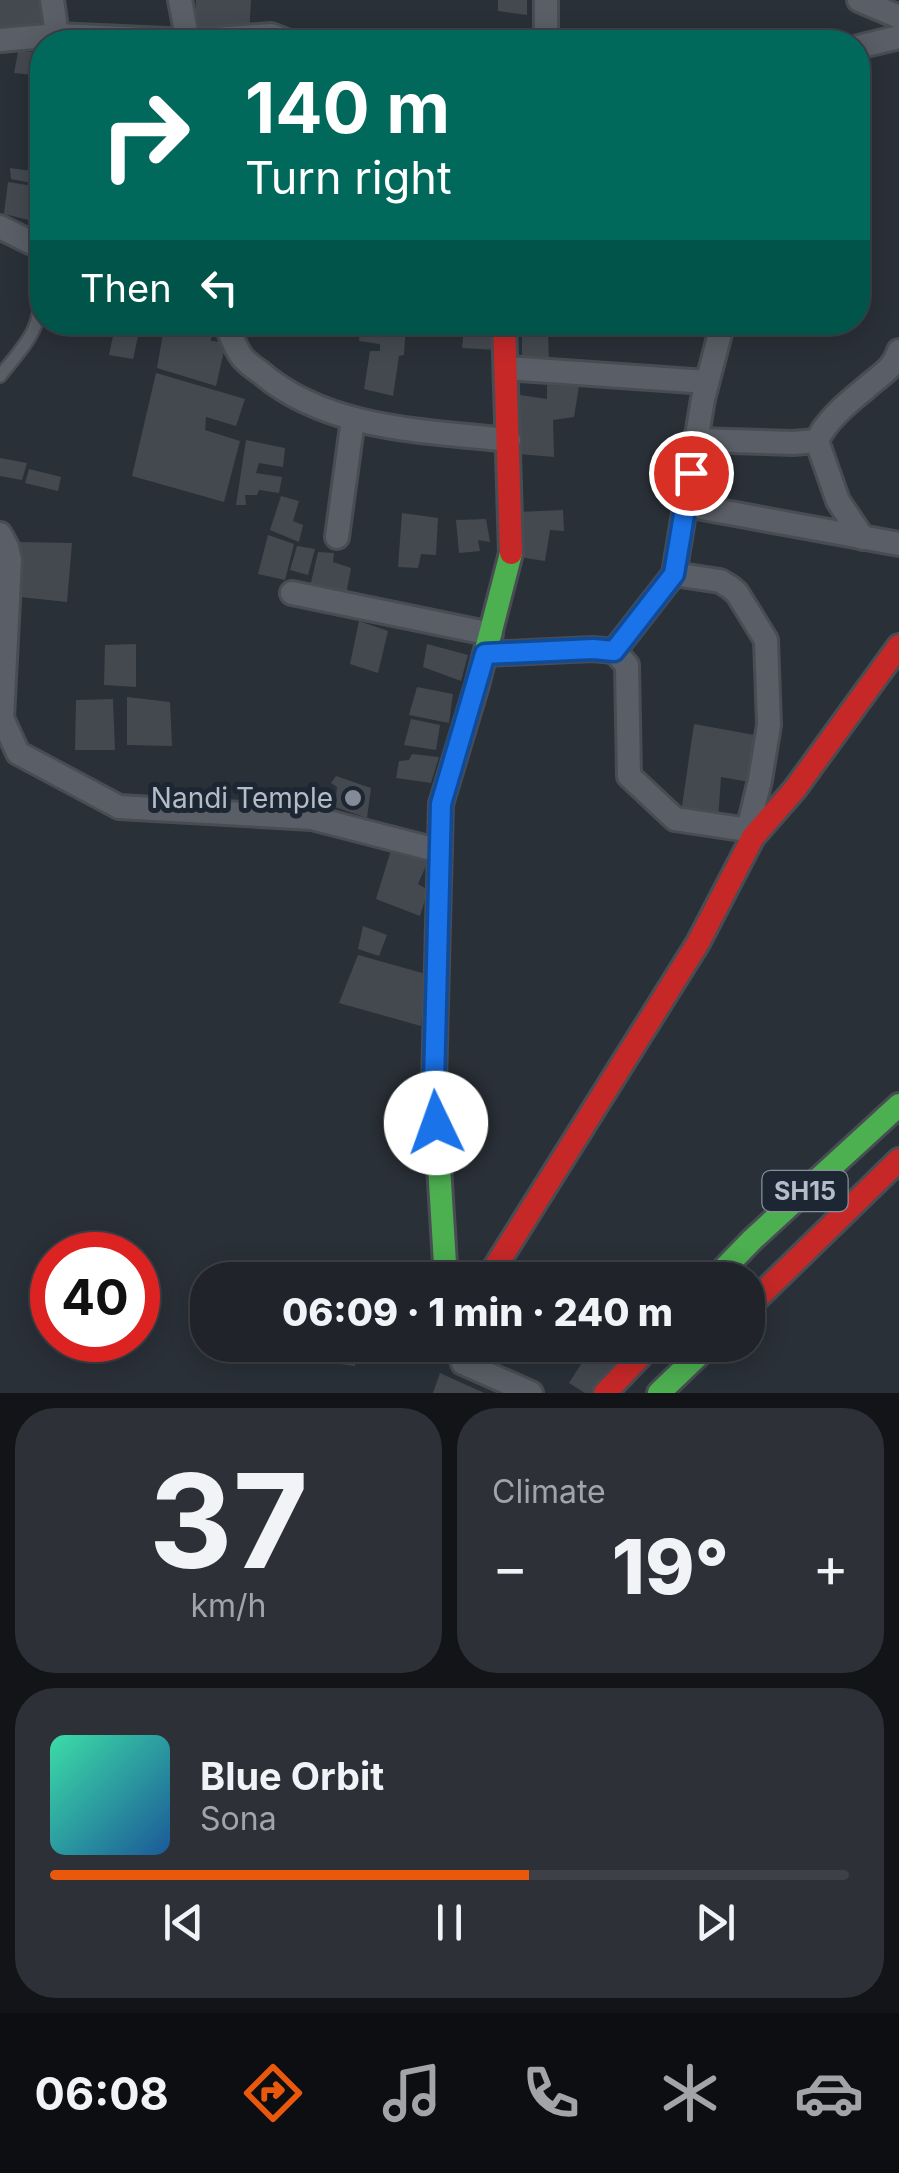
<!DOCTYPE html>
<html lang="en">
<head>
<meta charset="utf-8">
<style>
  :root { --surface:#20242a; --page:#2d3036; --text:#f1f3f6; --muted:#a2a4a8; --line:#3d4147; --accent:#ea580c }
  body { margin:0; font-family:Inter,sans-serif; background:var(--page); color:var(--text); height:100vh; display:flex; flex-direction:column; font-size:38px; white-space:nowrap }
  * { box-sizing:border-box; margin:0 }
  p { font-size:32px; color:var(--muted) }
  .icon { flex:none; width:55px; height:55px; fill:none; stroke:currentColor; stroke-width:2; stroke-linecap:round; stroke-linejoin:round }
  .map { position:relative; height:1393px; overflow:hidden }
  .panel { display:flex; flex-direction:column; gap:15px; padding:15px; background:#121417; flex:1 }
  .panel>* { flex:none }
  .banner { position:absolute; left:30px; top:30px; width:840px; height:305px; border-radius:40px; box-shadow:0 5px 25px #0003,0 0 0 2px var(--line); background:#00695c; color:#fff; overflow:hidden }
  .speed { position:absolute; left:30px; top:1232px; display:flex; gap:20px; font-size:50px; font-weight:700; text-align:center }
  .speed>* { display:grid; place-content:center; width:130px; height:130px; border-radius:50%; background:var(--surface); box-shadow:0 5px 25px #0003,0 0 0 2px var(--line); line-height:1 }
  .speed .limit { border:15px solid #d22; background:#fff; color:#111 }
  .pin { position:absolute; display:grid; place-items:center; width:85px; height:85px; color:#fff; margin:-42px; border:5px solid #fff; border-radius:50%; box-shadow:0 2px 10px #0007 }
  .me { position:absolute; width:110px; margin:-55px; rotate:357deg; stroke-linejoin:round; filter:drop-shadow(0 0 8px #0008) }
  .turn { display:flex; align-items:center; gap:35px; height:210px; padding:0 50px; font-size:45px }
  .turn .icon { width:130px; height:130px; stroke-width:2.5 }
  .turn b { display:block; font-size:70px; line-height:85px }
  .then { display:flex; align-items:center; height:95px; padding:0 50px; background:#0003; gap:20px; font-size:38px }
  .big { font-size:75px; font-weight:800; line-height:1.1 }
  .panel .tile { flex:1; display:flex; flex-direction:column; justify-content:center; gap:15px; min-width:0; padding:0 35px; border-radius:40px; background:var(--page) }
  .panel .dial { align-items:center; gap:0 }
  .dial b { font-size:130px; line-height:1 }
  .song { display:flex; align-items:center; gap:30px }
  .cover { width:120px; height:120px; border-radius:15px; background:linear-gradient(135deg,hsl(160 70% 55%),hsl(210 70% 35%)) }
  .played { height:10px; border-radius:5px; background:linear-gradient(90deg,var(--accent) 60%,var(--line) 60%) }
  .keys { display:flex; justify-content:space-around; direction:ltr }
  .heat { display:flex; justify-content:space-between; align-items:center; font-size:55px; direction:ltr }
  .panel .tiles { flex:1; display:grid; gap:15px; grid-template-columns:1fr 1fr }
  .tile:last-child { grid-column:span 2 }
  .trip { position:absolute; left:190px; top:1262px; width:575px; height:100px; border-radius:40px; background:var(--surface); box-shadow:0 5px 25px #0003,0 0 0 2px var(--line); font-weight:800; line-height:100px; text-align:center }
  .menu { display:flex; height:160px; justify-content:space-around; align-items:center; background:#0d0e11; color:var(--muted) }
  .menu .icon { width:70px; height:70px }
  .menu .active { color:var(--accent) }
  .menu b { font-size:45px; color:var(--text) }
  .map>svg:first-child { display:block }
</style>
</head>
<body>
<div class="map">
<svg width="899" height="1393" viewBox="0 0 899 1393">
  <rect width="100%" height="100%" fill="#2a3038"/>
  <!-- building -->
  <g fill="#444950">
    <polygon points="0,0 48,0 50,27 0,29"/>
    <polygon points="196,0 251,0 249,35 195,37"/>
    <polygon points="498,0 527,0 527,15 498,11"/>
    <polygon points="18,52 42,52 42,76 14,73"/>
    <polygon points="10,168 39,172 37,184 11,179"/>
    <polygon points="8,182 33,186 29,220 4,214"/>
    <polygon points="116,322 140,327 133,359 109,355"/>
    <polygon points="165,322 213,322 211,341 226,342 216,386 157,368"/>
    <polygon points="361,322 406,322 404,355 399,356 393,396 364,389 370,351 380,351 380,344 359,341"/>
    <polygon points="464,329 495,330 496,350 462,348"/>
    <polygon points="522,332 548,332 549,363 522,364"/>
    <polygon points="156,373 245,399 236,426 206,417 205,430 240,441 224,502 132,476"/>
    <polygon points="547,385 579,386 574,417 553,420 554,457 519,454 520,395 547,399"/>
    <polygon points="246,440 285,448 283,467 259,463 256,473 282,477 279,493 259,490 257,495 245,495 246,505 236,505"/>
    <polygon points="0,458 27,463 22,480 0,476"/>
    <polygon points="29,469 61,477 58,491 25,483"/>
    <polygon points="281,496 299,501 293,521 303,525 299,542 270,530"/>
    <polygon points="563,510 564,531 550,530 545,561 519,557 517,512"/>
    <polygon points="402,513 438,518 436,555 421,554 418,568 398,567"/>
    <polygon points="486,519 490,542 478,540 480,551 459,553 456,520"/>
    <polygon points="268,535 294,544 285,580 258,574"/>
    <polygon points="18,542 72,543 67,602 20,597"/>
    <polygon points="297,546 315,549 308,575 290,570"/>
    <polygon points="318,552 334,553 333,562 351,568 345,600 309,591"/>
    <polygon points="359,621 388,631 378,673 350,664"/>
    <polygon points="136,644 136,687 104,685 105,645"/>
    <polygon points="427,644 468,655 461,681 423,667"/>
    <polygon points="417,687 453,694 449,723 409,715"/>
    <polygon points="127,697 170,702 172,746 127,745"/>
    <polygon points="113,699 115,750 75,750 76,700"/>
    <polygon points="411,719 440,725 436,750 404,745"/>
    <polygon points="694,724 765,737 755,783 721,777 718,820 681,813"/>
    <polygon points="412,754 439,757 431,783 396,778 399,761 409,760"/>
    <polygon points="336,776 371,788 367,818 335,807 337,787 331,783"/>
    <polygon points="391,850 428,861 418,884 428,890 420,916 376,899"/>
    <polygon points="363,926 387,935 379,956 358,949"/>
    <polygon points="358,955 426,974 421,1026 339,1003"/>
    <polygon points="289,1345 357,1345 355,1366 288,1357"/>
    <polygon points="597,1345 625,1347 595,1393 585,1393 569,1383 585,1358"/>
    <polygon points="440,1373 484,1393 433,1393"/>
  </g>
  <g fill="none" stroke-linecap="round" stroke-linejoin="round">
    <defs>
      <path id="lane" d="M 0,376 C 29,339 40,333 42,284"/>
      <g id="street">
        <polyline points="52,0 57,35"/>
        <polyline points="180,0 188,42"/>
        <polyline points="859,0 899,17"/>
        <polyline points="0,40 57,35 188,41 271,35 289,42"/>
        <polyline points="546,42 546,0"/>
        <polyline points="858,47 899,37"/>
        <polyline points="0,227 42,248"/>
        <path d="M 225,322 C 230,333 235,348 242,357 C 247,363 254,368 260,372 C 327,430 425,431 509,440"/>
        <polyline points="506,368 707,382"/>
        <path d="M 696,440 L 793,443 L 817,441 C 826,420 849,402 867,387 C 880,375 893,370 899,351"/>
        <polyline points="817,441 838,501 863,538"/>
        <polyline points="686,505 899,544"/>
        <polyline points="0,534 7,547 10,560 2,718 18,753 119,807 312,818 440,851"/>
        <polyline points="337,537 353,419"/>
        <polyline points="674,574 720,581 730,587 737,593 766,640 769,725 760,780 748,830"/>
        <polyline points="292,593 491,634"/>
        <polyline points="614,651 627,665 629,776 675,819 748,830 753,837"/>
        <polyline points="485,654 593,649 614,651 674,574 703,399 723,322"/>
        <polyline points="457,1345 463,1363 531,1393"/>
      </g>
      <g id="fast">
        <polyline points="446,1280 434,1084 441,804 477,685 511,553"/>
        <polyline points="713,1280 753,1239 899,1105"/>
        <polyline points="659,1393 709,1345"/>
      </g>
      <g id="jam">
        <polyline points="504,322 511,553"/>
        <polyline points="487,1280 698,943 753,837 795,789 899,646"/>
        <polyline points="748,1307 899,1160"/>
        <polyline points="605,1393 651,1345"/>
      </g>
    </defs>
    <!-- lane casing -->
    <use href="#lane" stroke="#484c53" stroke-width="16"/>
    <!-- street casing -->
    <use href="#street" stroke="#484c53" stroke-width="28"/>
    <!-- fast casing -->
    <use href="#fast" stroke="#484c53" stroke-width="28"/>
    <!-- jam casing -->
    <use href="#jam" stroke="#484c53" stroke-width="28"/>
    <!-- lane -->
    <use href="#lane" stroke="#5a5e66" stroke-width="11"/>
    <!-- street -->
    <use href="#street" stroke="#5a5e66" stroke-width="22"/>
    <!-- fast -->
    <use href="#fast" stroke="#4caf50" stroke-width="22"/>
    <!-- jam -->
    <use href="#jam" stroke="#c62828" stroke-width="22"/>
  </g>
  <g fill="none" stroke-linecap="round" stroke-linejoin="round">
    <defs>
      <polyline id="route" points="436,1123 434,1084 441,804 485,654 593,649 614,651 674,574 691,473"/>
    </defs>
    <!-- route casing -->
    <use href="#route" stroke="#114b97" stroke-width="25"/>
    <!-- route -->
    <use href="#route" stroke="#1a73e8" stroke-width="18"/>
  </g>
  <!-- markers -->
  <circle fill="#848b96" stroke="#1d2633" stroke-width="4" cx="353" cy="798" r="10"/>
  <g text-anchor="middle" dominant-baseline="central" stroke-width="10" stroke-linejoin="round" paint-order="stroke">
    <!-- shield labels -->
    <rect fill="#1d2633" stroke="#878f9c" stroke-width="2.5" x="762.5" y="1171" width="85" height="40" rx="8"/>
    <g font-size="25" font-weight="bold" fill="#b4bcc9">
      <text x="805" y="1191">SH15</text>
    </g>
    <!-- poi labels -->
    <g font-size="28" fill="#b4bcc9" stroke="#1d2633" text-anchor="end">
      <text x="333" y="798">Nandi Temple</text>
    </g>
  </g>
</svg>
<div class="speed"><div class="limit">40</div></div>
<div class="pin" style="left:691px;top:473px;background:#d93025"><svg class="icon" aria-label="arrive" viewBox="0 0 24 24"><path d="M6 21V4h12l-3 4 3 4H6"/></svg></div>
<svg class="me" style="left:436px;top:1123px" viewBox="-20 -20 40 40"><circle r="19" fill="#fff"/><path d="M0-13L10 11 0 6-10 11z" fill="#1a73e8"/></svg>
<div class="trip">06:09 · 1 min · 240 m</div>
<div class="banner">
<div class="turn"><svg class="icon" aria-label="right" viewBox="0 0 24 24"><path d="M7 20v-9h11M14 6l5 5-5 5"/></svg><div><b>140 m</b>Turn right</div></div>
<div class="then">Then<svg class="icon" aria-label="left" viewBox="0 0 24 24"><path d="M17 20v-9H6M10 6l-5 5 5 5"/></svg></div>
</div>
</div>
<section class="panel">
<div class="tiles">
<div class="tile dial"><b>37</b><p>km/h</p></div>
<div class="tile"><p>Climate</p>
<div class="heat"><a>−</a><b class="big">19°</b><a>+</a></div>
</div>
<div class="tile">
<div class="song"><i class="cover"></i><div><b>Blue Orbit</b><p>Sona</p></div></div>
<div class="played"></div>
<div class="keys"><svg class="icon" aria-label="previous" viewBox="0 0 24 24"><path d="M18 5L8 12l10 7zM5 5v14"/></svg><svg class="icon" aria-label="pause" viewBox="0 0 24 24"><path d="M8 5v14M16 5v14"/></svg><svg class="icon" aria-label="next" viewBox="0 0 24 24"><path d="M6 5l10 7-10 7zM19 5v14"/></svg></div>
</div>
</div>
</section>
<nav class="menu">
<b>06:08</b>
<svg class="icon active" aria-label="directions" viewBox="0 0 24 24"><path d="M12 3l9 9-9 9-9-9zM9 14v-3h6M13 9l2 2-2 2"/></svg>
<svg class="icon" aria-label="music" viewBox="0 0 24 24"><path d="M9 18V5l10-2v13"/><circle cx="6" cy="18" r="3"/><circle cx="16" cy="16" r="3"/></svg>
<svg class="icon" aria-label="phone" viewBox="0 0 24 24"><path d="M5 4h4l2 5-3 2q2 4 5 5l2-3 5 2v4C11 20 4 13 5 4z"/></svg>
<svg class="icon" aria-label="climate" viewBox="0 0 24 24"><path d="M12 3v18M4 7l16 10M4 17L20 7"/></svg>
<svg class="icon" aria-label="car" viewBox="0 0 24 24"><path d="M5 17H2v-5l4-1 3-4h7l3 4 3 1v5h-3M9 17h6M6 11h13"/><circle cx="7" cy="17" r="2"/><circle cx="17" cy="17" r="2"/></svg>
</nav>
</body>
</html>
